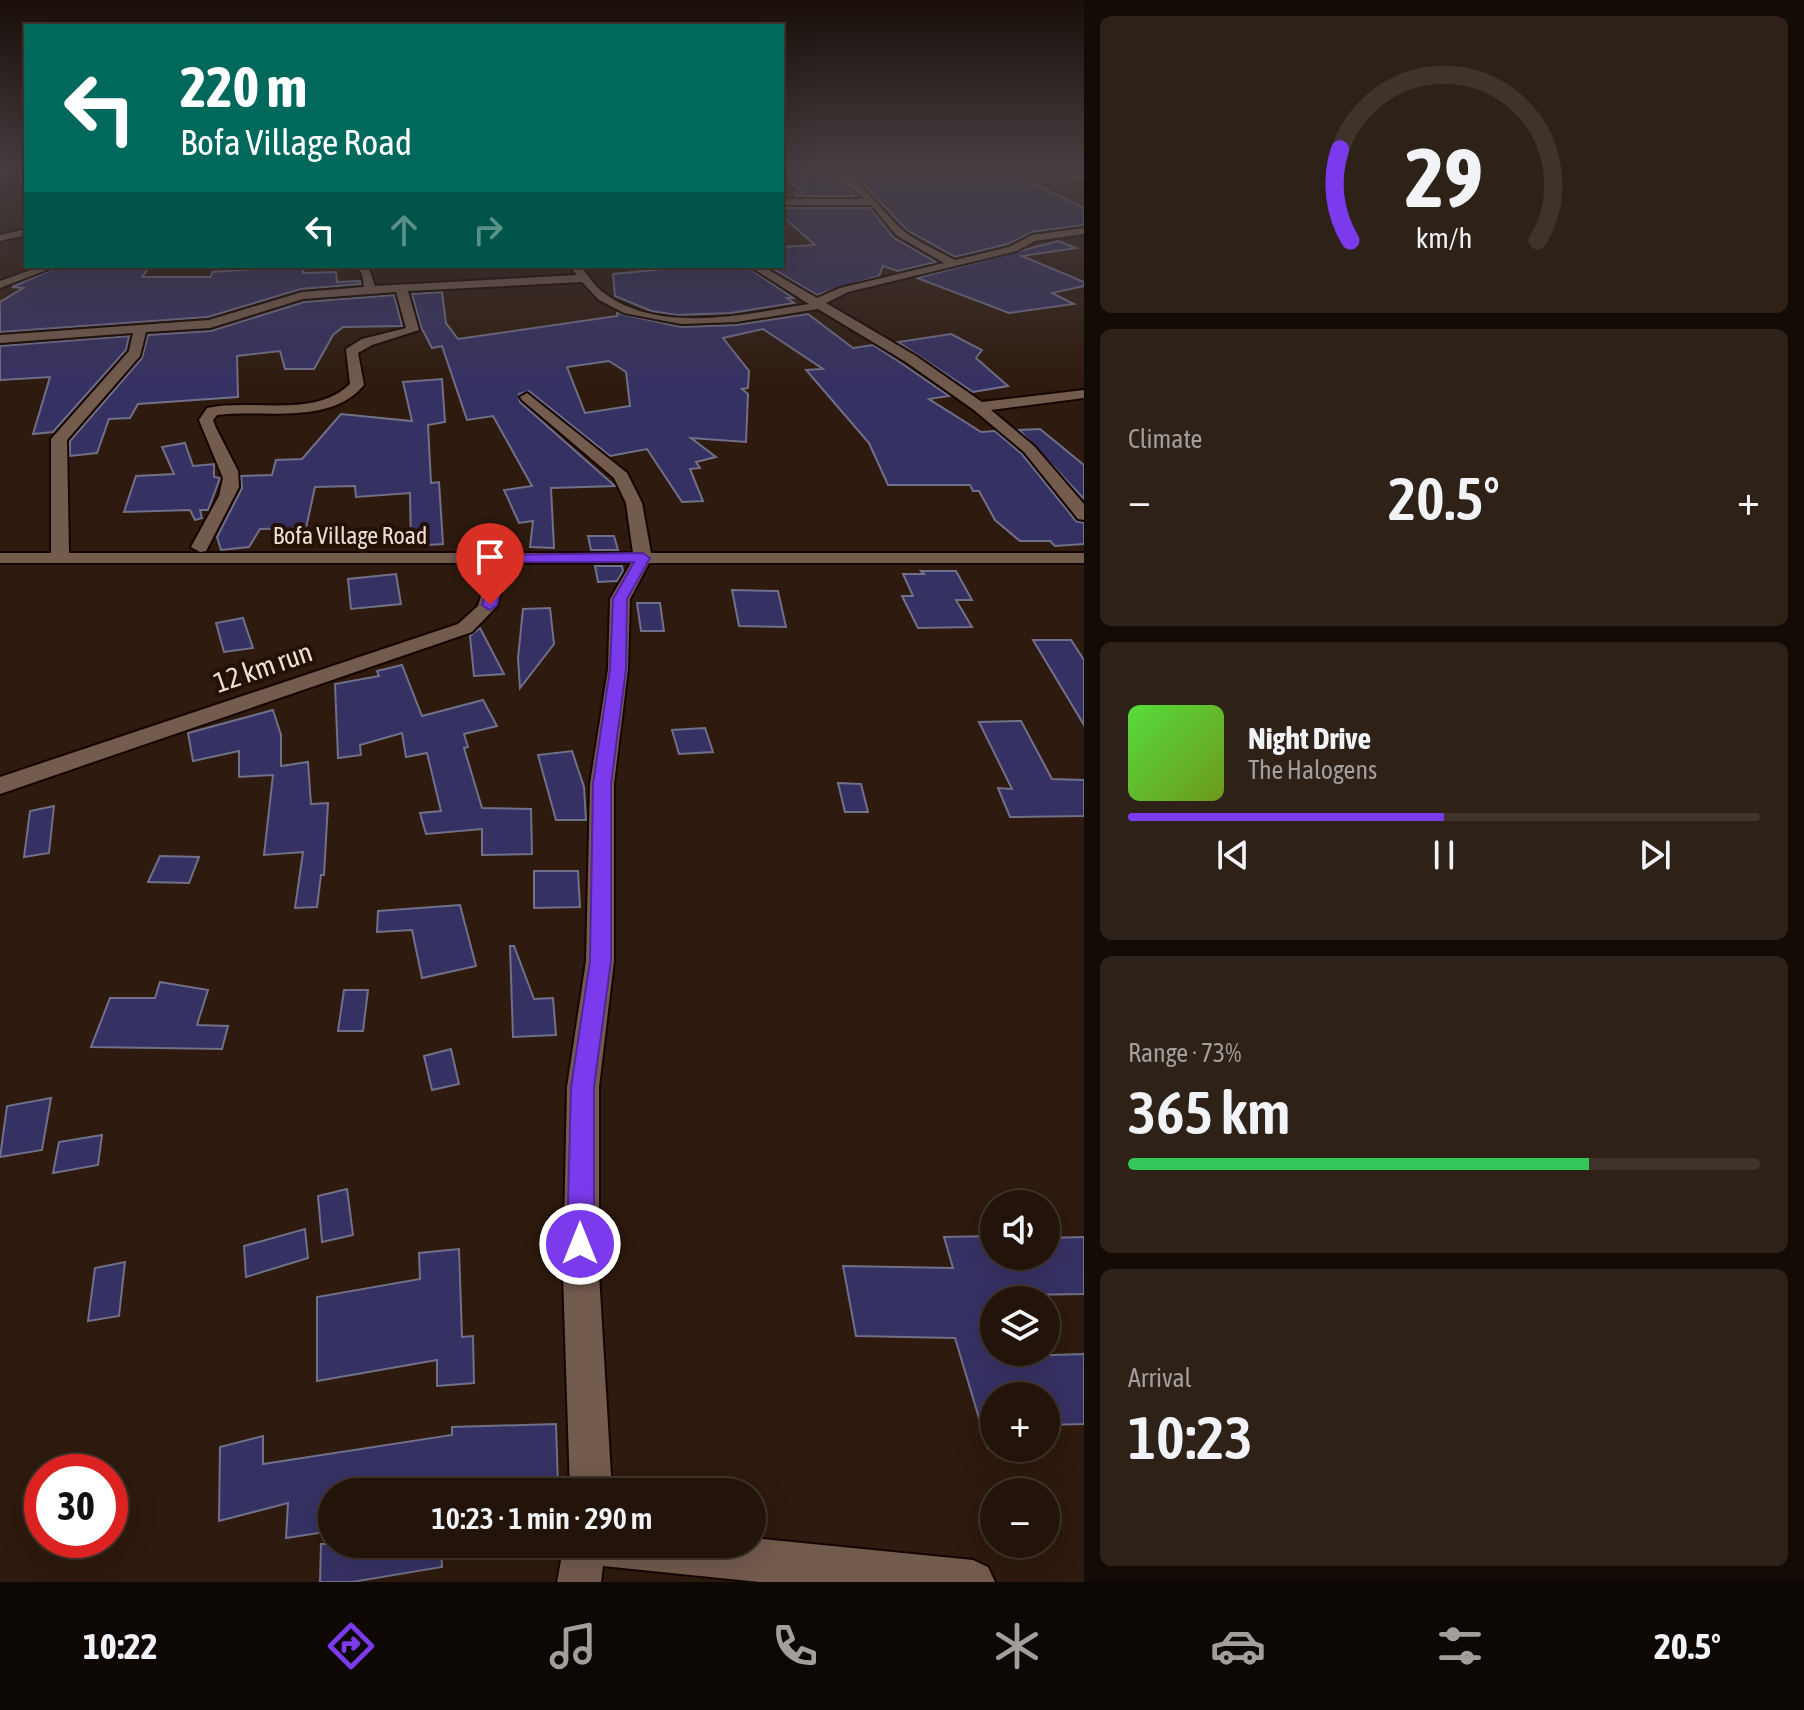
<!DOCTYPE html>
<html lang="en">
<head>
<meta charset="utf-8">
<style>
  :root { --surface:#22140a; --page:#2e2118; --text:#f1f3f6; --muted:#a29e9c; --line:#3f332b; --accent:#7c3aed }
  body { margin:0; font-family:"Asap Condensed",sans-serif; background:var(--page); color:var(--text); height:100vh; display:flex; flex-direction:column; font-size:30px; white-space:nowrap }
  * { box-sizing:border-box; margin:0 }
  p { font-size:26px; color:var(--muted) }
  .icon { flex:none; width:44px; height:44px; fill:none; stroke:currentColor; stroke-width:2; stroke-linecap:round; stroke-linejoin:round }
  .map { position:relative; flex:1; overflow:hidden }
  .sheet { display:flex; flex-direction:column; gap:16px; padding:16px; background:#130b06; width:720px }
  .sheet>* { flex:none }
  .top-card { position:absolute; left:24px; top:24px; width:760px; height:244px; border-radius:0px; box-shadow:0 8px 32px #0002,0 0 0 2px var(--line); background:#00695c; color:#fff; overflow:hidden }
  .tools { position:absolute; left:980px; top:1190px; display:grid; gap:16px }
  .tools a { display:grid; place-items:center; width:80px; height:80px; border-radius:50%; background:var(--surface); box-shadow:0 8px 32px #0002,0 0 0 2px var(--line); font-size:40px }
  .speed { position:absolute; left:24px; top:1454px; display:flex; gap:16px; font-size:40px; font-weight:700; text-align:center }
  .speed>* { display:grid; place-content:center; width:104px; height:104px; border-radius:50%; background:var(--surface); box-shadow:0 8px 32px #0002,0 0 0 2px var(--line); line-height:1 }
  .speed .limit { border:12px solid #d22; background:#fff; color:#111 }
  .pin { position:absolute; display:grid; place-items:center; width:68px; height:68px; color:#fff; margin:-82px -34px; border-radius:50% 50% 50% 0; rotate:-45deg; box-shadow:0 0 8px #0007 }
  .pin .icon { rotate:45deg }
  .me { position:absolute; width:88px; margin:-44px; rotate:0deg; stroke-linejoin:round; filter:drop-shadow(0 0 6px #0008) }
  .turn { display:flex; align-items:center; gap:28px; height:168px; padding:0 24px; font-size:36px }
  .turn .icon { width:104px; height:104px; stroke-width:2.5 }
  .turn b { display:block; font-size:56px; line-height:68px }
  .lanes { display:flex; align-items:center; height:76px; padding:0 24px; background:#0003; justify-content:center; gap:40px; direction:ltr }
  .lanes .off { opacity:.35 }
  .big { font-size:60px; font-weight:600; line-height:1.1 }
  .sheet .card { flex:1; display:flex; flex-direction:column; justify-content:center; gap:12px; min-width:0; padding:0 28px; border-radius:12px; background:var(--page) }
  .sheet .dial { align-items:center; gap:0 }
  .dial svg { height:208px; overflow:visible; fill:none; stroke:var(--line); stroke-width:7; stroke-linecap:round; text-anchor:middle }
  .dial text { fill:var(--text); stroke:none }
  .song { display:flex; align-items:center; gap:24px }
  .cover { width:96px; height:96px; border-radius:12px; background:linear-gradient(135deg,hsl(110 70% 55%),hsl(80 70% 35%)) }
  .played { height:8px; border-radius:4px; background:linear-gradient(90deg,var(--accent) 50%,var(--line) 50%) }
  .keys { display:flex; justify-content:space-around; direction:ltr }
  .heat { display:flex; justify-content:space-between; align-items:center; font-size:44px; direction:ltr }
  .charge { height:12px; border-radius:6px; background:linear-gradient(90deg,#34c759 73%,var(--line) 0) }
  .trip { position:absolute; left:318px; top:1478px; width:448px; height:80px; border-radius:40px; background:var(--surface); box-shadow:0 8px 32px #0002,0 0 0 2px var(--line); font-weight:600; line-height:80px; text-align:center }
  .tabs { display:flex; height:128px; justify-content:space-around; align-items:center; background:#0e0804; color:var(--muted) }
  .tabs .icon { width:56px; height:56px }
  .tabs .on { color:var(--accent) }
  .tabs b { font-size:36px; color:var(--text) }
  main { display:flex; flex:1; min-height:0 }
  .map>svg:first-child { display:block }
</style>
</head>
<body>
<main>
<div class="map">
<svg width="1084" height="1582" viewBox="0 0 1084 1582">
  <rect width="100%" height="100%" fill="#2e1a0e"/>
  <!-- building -->
  <g fill="#363163" stroke="#707089" stroke-width="2" fill-rule="evenodd">
    <polygon points="795,168 819,168 856,196 796,196 794,193 803,193 782,174 799,172"/>
    <polygon points="838,168 1002,168 1084,208 1084,225 1032,232 1008,244 955,257 907,230 859,180"/>
    <polygon points="782,208 870,208 894,238 936,262 898,271 883,266 879,276 817,295 768,266 782,266 782,247 815,245 782,216"/>
    <polygon points="1058,241 1076,248 1022,256 1084,282 1084,286 1052,293 1074,304 1009,313 917,278"/>
    <polygon points="60,266 137,266 135,269 148,269 142,277 211,277 212,272 303,266 303,273 336,272 337,282 360,281 361,284 301,289 208,317 0,332 0,302 23,288 12,287"/>
    <polygon points="696,266 746,266 793,298 787,298 794,303 731,313 677,315 651,311 615,296 613,274"/>
    <path d="M 442,292 L 446,323 L 458,339 L 617,316 L 617,313 L 681,327 L 736,325 L 808,314 L 853,348 L 873,345 L 904,365 L 949,396 L 929,399 L 981,432 L 995,431 L 1022,454 L 1076,521 L 1084,523 L 1084,544 L 1055,546 L 1050,541 L 1020,541 L 995,520 L 979,491 L 973,491 L 970,485 L 888,485 L 869,443 L 806,370 L 823,369 L 763,329 L 723,338 L 749,371 L 748,388 L 742,389 L 748,394 L 746,442 L 691,438 L 716,457 L 696,462 L 700,468 L 690,469 L 703,501 L 682,502 L 647,449 L 610,456 L 529,391 L 519,394 L 520,402 L 615,486 L 551,488 L 554,548 L 530,547 L 533,521 L 519,523 L 504,490 L 532,486 L 493,416 L 467,420 L 442,346 L 432,348 L 421,327 L 412,294 ZM 609,361 L 626,372 L 630,406 L 585,413 L 567,367 Z"/>
    <polygon points="394,295 402,326 343,327 333,335 314,369 285,369 280,351 237,356 238,397 138,404 130,418 109,419 97,453 70,456 70,441 142,358 148,335 211,331 304,302"/>
    <polygon points="951,334 982,350 976,358 1008,386 973,392 898,342"/>
    <polygon points="129,336 126,350 53,432 33,434 50,377 0,380 0,346"/>
    <polygon points="442,379 445,422 428,425 431,483 439,482 443,544 411,546 410,493 356,497 355,486 315,487 306,528 260,529 249,547 221,550 217,537 242,488 241,476 272,475 276,460 302,459 341,414 412,421 403,382"/>
    <polygon points="1040,429 1084,465 1084,499 1019,430"/>
    <polygon points="185,443 193,466 214,464 214,477 220,478 208,510 200,510 202,518 195,520 190,510 124,512 136,476 174,474 162,447"/>
    <polygon points="588,536 614,536 618,550 591,550"/>
    <polygon points="595,566 622,566 623,571 617,581 598,582"/>
    <polygon points="921,571 956,571 972,600 956,600 972,627 918,628 902,596 913,596 903,574 924,574"/>
    <polygon points="396,574 401,604 351,609 348,579"/>
    <polygon points="732,590 778,591 786,627 739,626"/>
    <polygon points="637,603 660,603 664,631 641,631"/>
    <polygon points="550,608 554,644 520,688 518,658 523,609"/>
    <polygon points="243,618 253,648 224,652 216,623"/>
    <polygon points="480,628 504,674 474,676 470,636"/>
    <polygon points="1033,640 1071,640 1084,660 1084,725"/>
    <polygon points="402,665 422,716 483,700 497,726 464,734 468,747 464,748 482,808 531,809 532,854 482,855 482,829 426,834 420,813 441,811 427,753 406,757 402,733 360,745 361,755 338,758 335,684 379,676 377,671"/>
    <polygon points="273,710 281,735 281,766 308,762 311,804 328,803 324,875 321,875 317,907 295,908 303,852 264,855 273,775 239,777 239,751 193,761 188,733"/>
    <polygon points="1021,721 1052,779 1084,780 1084,816 1010,817 998,788 1012,789 979,722"/>
    <polygon points="705,728 713,752 679,754 672,730"/>
    <polygon points="572,751 584,787 586,820 556,820 538,755"/>
    <polygon points="838,783 861,784 868,812 845,812"/>
    <polygon points="54,806 49,853 24,857 30,811"/>
    <polygon points="160,856 199,857 189,883 148,882"/>
    <polygon points="534,871 578,871 580,907 534,908"/>
    <polygon points="460,905 476,966 422,978 412,930 377,932 378,911"/>
    <polygon points="510,946 514,946 534,999 553,998 556,1035 513,1037"/>
    <polygon points="160,982 208,990 197,1025 228,1026 222,1049 91,1047 110,998 155,998"/>
    <polygon points="344,990 368,990 363,1031 338,1031"/>
    <polygon points="451,1049 459,1084 432,1090 424,1056"/>
    <polygon points="51,1098 42,1150 0,1157 7,1106"/>
    <polygon points="102,1135 98,1165 53,1173 59,1142"/>
    <polygon points="347,1189 353,1235 322,1242 318,1196"/>
    <polygon points="305,1229 308,1258 246,1277 244,1246"/>
    <polygon points="994,1236 994,1256 1046,1256 1046,1238 1084,1237 1084,1294 1022,1295 1023,1300 994,1300 994,1357 1084,1354 1084,1424 1046,1425 1046,1396 994,1396 994,1447 988,1448 955,1338 856,1336 843,1266 953,1268 944,1237"/>
    <polygon points="459,1249 462,1337 473,1336 474,1383 437,1386 437,1360 317,1381 317,1297 420,1279 419,1253"/>
    <polygon points="125,1262 119,1316 88,1321 95,1268"/>
    <polygon points="556,1424 558,1487 332,1492 332,1531 286,1538 288,1503 219,1521 220,1447 263,1436 263,1464 452,1435 452,1427"/>
    <polygon points="321,1544 441,1544 442,1567 352,1582 320,1582"/>
  </g>
  <g fill="none" stroke-linecap="round" stroke-linejoin="round">
    <defs>
      <g id="minor">
        <polygon points="26,168 26,174 0,175 0,169"/>
        <path d="M 822,168 C 855,166 882,214 905,232 C 920,243 938,251 955,260 L 1009,247 L 1032,235 L 1084,228 L 1084,234 L 1035,241 L 1017,251 L 848,292 L 826,303 L 916,356 L 982,402 L 1084,390 L 1084,398 L 991,410 L 1034,446 L 1084,504 L 1084,520 L 1078,519 L 1024,452 L 974,410 L 906,362 L 818,309 L 736,322 L 681,324 L 624,313 L 599,300 L 582,282 L 408,291 L 419,330 L 372,345 L 358,353 L 364,385 C 330,426 263,409 217,415 L 213,420 L 216,428 L 238,471 L 239,487 L 206,551 L 200,552 L 191,547 L 219,496 L 223,478 L 199,420 L 207,408 C 252,398 314,419 350,384 L 346,349 L 362,339 L 406,328 L 396,292 L 303,299 L 210,328 L 146,332 L 140,356 L 67,440 L 69,553 L 633,553 L 626,503 L 614,478 L 522,400 L 520,397 L 527,393 L 627,473 L 642,503 L 651,553 L 1084,553 L 1084,563 L 649,563 L 630,599 L 628,669 L 614,784 L 614,961 L 599,1087 L 599,1274 L 612,1492 L 570,1492 L 563,1274 L 567,1087 L 586,961 L 590,784 L 608,669 L 610,599 L 631,563 L 509,563 L 497,606 L 472,632 L 0,794 L 0,777 L 458,624 L 478,606 L 491,563 L 0,563 L 0,553 L 51,553 L 51,439 L 129,351 L 133,333 L 0,343 L 0,335 L 209,320 L 302,292 L 364,287 L 362,274 L 357,266 L 368,266 L 375,286 L 577,275 L 569,266 L 580,266 C 589,275 593,285 604,293 C 660,335 746,314 809,304 L 749,266 L 762,266 L 817,298 L 840,288 L 944,263 L 896,235 L 871,205 L 782,205 L 782,199 L 865,199 Z"/>
        <polygon points="1058,168 1068,168 1084,176 1084,182"/>
        <polygon points="26,229 26,235 0,241 0,235"/>
        <polygon points="42,266 57,266 0,288 0,281"/>
        <polygon points="752,1538 973,1560 988,1567 995,1582 759,1582 603,1566 601,1582 557,1582 564,1544 752,1544"/>
      </g>
    </defs>
    <!-- minor casing -->
    <use href="#minor" stroke="#160500" stroke-width="4"/>
    <!-- minor -->
    <use href="#minor" fill="#735b4d" fill-rule="evenodd"/>
  </g>
  <!-- sky -->
  <linearGradient id="sky" x2="0" y2="1"><stop stop-color="#190e08"/><stop offset="0.43" stop-color="#463e41"/><stop offset="1" stop-color="#463e41" stop-opacity="0"/></linearGradient>
  <rect width="1084" height="389" fill="url(#sky)"/>
  <!-- route -->
  <polygon fill="#7c3aed" stroke="#51269a" stroke-width="2" points="643,553 650,558 627,599 626,669 611,784 611,961 594,1087 594,1244 590,1253 580,1257 571,1253 567,1244 571,1087 590,961 593,784 610,669 613,599 634,562 507,562 497,605 490,610 482,605 496,555"/>
  <g text-anchor="middle" dominant-baseline="central" stroke-width="8" stroke-linejoin="round" paint-order="stroke">
    <!-- far-street labels -->
    <g font-size="24" fill="#edded6" stroke="#241106">
      <text x="350" y="535">Bofa Village Road</text>
    </g>
    <!-- street labels -->
    <g font-size="28" fill="#edded6" stroke="#241106">
      <text transform="translate(263 667) rotate(-19)">12 km run</text>
    </g>
  </g>
</svg>
<div class="tools">
<a><svg class="icon" aria-label="sound" viewBox="0 0 24 24"><path d="M4 9h4l5-4v14l-5-4H4zM17 9q2 3 0 6"/></svg></a>
<a><svg class="icon" aria-label="layers" viewBox="0 0 24 24"><path d="M12 4l9 5-9 5-9-5zM3 14l9 5 9-5"/></svg></a>
<a>+</a>
<a>−</a>
</div>
<div class="speed"><div class="limit">30</div></div>
<div class="pin" style="left:490px;top:605px;background:#d93025"><svg class="icon" aria-label="arrive" viewBox="0 0 24 24"><path d="M6 21V4h12l-3 4 3 4H6"/></svg></div>
<svg class="me" style="left:580px;top:1244px" viewBox="-20 -20 40 40"><circle r="17" fill="#7c3aed" stroke="#fff" stroke-width="3"/><path d="M0-11L8 9 0 5-8 9z" fill="#fff"/></svg>
<div class="trip">10:23 · 1 min · 290 m</div>
<div class="top-card">
<div class="turn"><svg class="icon" aria-label="left" viewBox="0 0 24 24"><path d="M17 20v-9H6M10 6l-5 5 5 5"/></svg><div><b>220 m</b>Bofa Village Road</div></div>
<div class="lanes"><svg class="icon" aria-label="left" viewBox="0 0 24 24"><path d="M17 20v-9H6M10 6l-5 5 5 5"/></svg><svg class="icon off" aria-label="ahead" viewBox="0 0 24 24"><path d="M12 20V5M6 11l6-6 6 6"/></svg><svg class="icon off" aria-label="right" viewBox="0 0 24 24"><path d="M7 20v-9h11M14 6l5 5-5 5"/></svg></div>
</div>
</div>
<section class="sheet">
<div class="card dial"><svg viewBox="0 0 100 80">
<path d="M14 69A42 42 0 1 1 86 69"/>
<path d="M14 69A42 42 0 0 1 10 34" stroke="#7c3aed"/>
<text x="50" y="56" font-size="32" font-weight="700">29</text>
<text x="50" y="72" font-size="11">km/h</text>
</svg></div>
<div class="card"><p>Climate</p>
<div class="heat"><a>−</a><b class="big">20.5°</b><a>+</a></div>
</div>
<div class="card">
<div class="song"><i class="cover"></i><div><b>Night Drive</b><p>The Halogens</p></div></div>
<div class="played"></div>
<div class="keys"><svg class="icon" aria-label="previous" viewBox="0 0 24 24"><path d="M18 5L8 12l10 7zM5 5v14"/></svg><svg class="icon" aria-label="pause" viewBox="0 0 24 24"><path d="M8 5v14M16 5v14"/></svg><svg class="icon" aria-label="next" viewBox="0 0 24 24"><path d="M6 5l10 7-10 7zM19 5v14"/></svg></div>
</div>
<div class="card"><p>Range · 73%</p><b class="big">365 km</b><div class="charge"></div></div>
<div class="card"><p>Arrival</p><b class="big">10:23</b></div>
</section>
</main>
<nav class="tabs">
<b>10:22</b>
<svg class="icon on" aria-label="directions" viewBox="0 0 24 24"><path d="M12 3l9 9-9 9-9-9zM9 14v-3h6M13 9l2 2-2 2"/></svg>
<svg class="icon" aria-label="music" viewBox="0 0 24 24"><path d="M9 18V5l10-2v13"/><circle cx="6" cy="18" r="3"/><circle cx="16" cy="16" r="3"/></svg>
<svg class="icon" aria-label="phone" viewBox="0 0 24 24"><path d="M5 4h4l2 5-3 2q2 4 5 5l2-3 5 2v4C11 20 4 13 5 4z"/></svg>
<svg class="icon" aria-label="climate" viewBox="0 0 24 24"><path d="M12 3v18M4 7l16 10M4 17L20 7"/></svg>
<svg class="icon" aria-label="car" viewBox="0 0 24 24"><path d="M5 17H2v-5l4-1 3-4h7l3 4 3 1v5h-3M9 17h6M6 11h13"/><circle cx="7" cy="17" r="2"/><circle cx="17" cy="17" r="2"/></svg>
<svg class="icon" aria-label="filters" viewBox="0 0 24 24"><path d="M4 7h16M4 17h16"/><circle cx="9" cy="7" r="2"/><circle cx="15" cy="17" r="2"/></svg>
<b>20.5°</b>
</nav>
</body>
</html>
